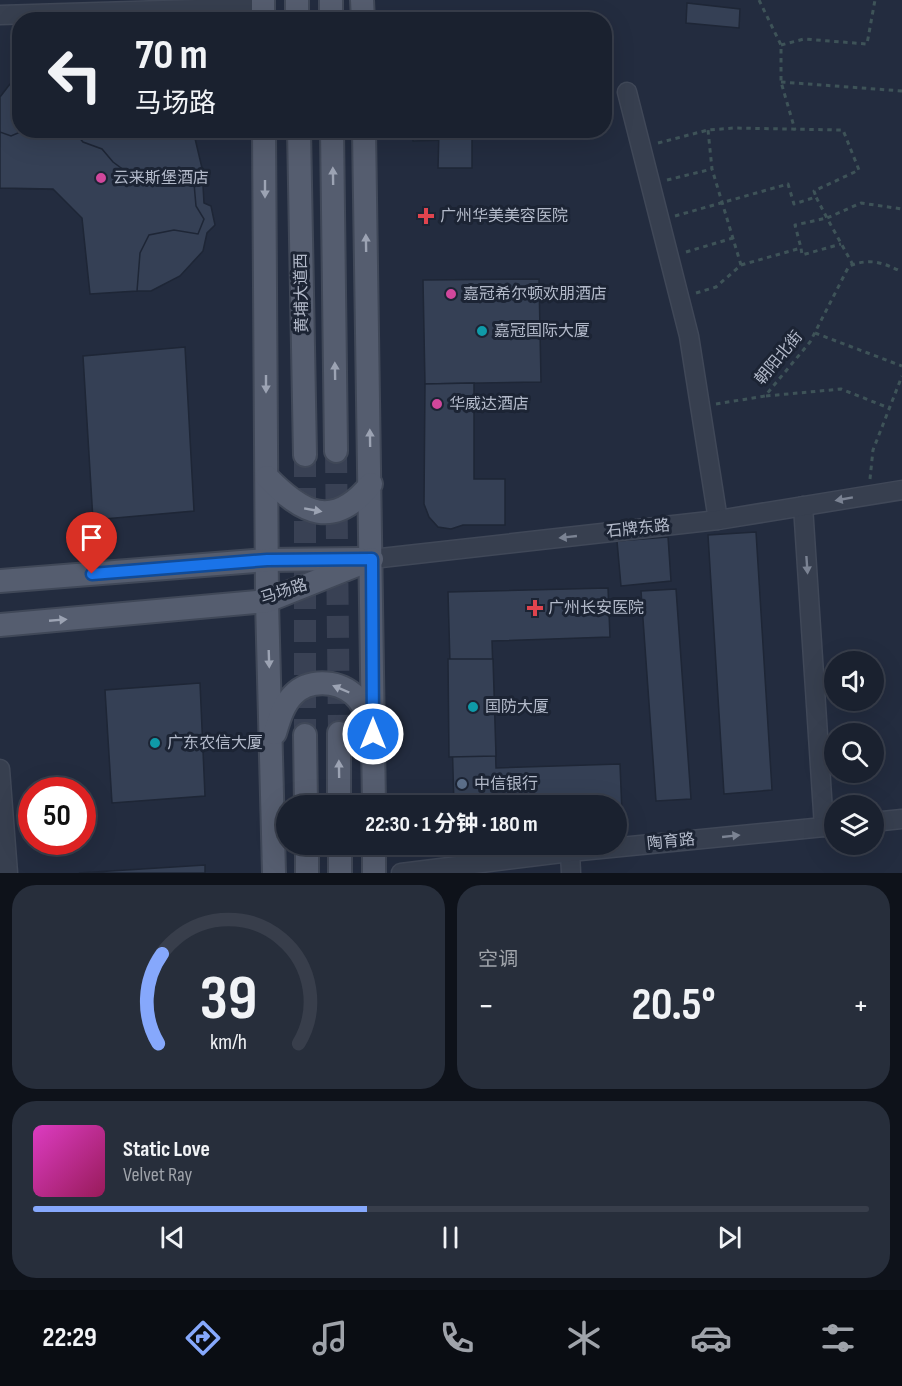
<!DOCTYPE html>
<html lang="zh">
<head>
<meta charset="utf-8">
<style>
  :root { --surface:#1a212f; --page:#272e3b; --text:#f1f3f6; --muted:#9fa3aa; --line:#383e4b; --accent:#86a8fc }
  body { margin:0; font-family:"Sofia Sans Condensed","Noto Sans SC",sans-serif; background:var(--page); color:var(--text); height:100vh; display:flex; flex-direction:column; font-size:22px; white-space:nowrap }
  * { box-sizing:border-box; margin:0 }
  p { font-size:20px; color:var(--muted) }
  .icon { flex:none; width:33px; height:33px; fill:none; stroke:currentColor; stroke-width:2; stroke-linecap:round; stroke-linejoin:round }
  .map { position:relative; height:873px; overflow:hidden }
  .sheet { display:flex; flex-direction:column; gap:12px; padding:12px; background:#0e121a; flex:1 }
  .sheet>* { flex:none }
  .hud { position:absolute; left:12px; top:12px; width:600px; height:126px; border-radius:24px; box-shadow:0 6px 24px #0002,0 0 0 2px var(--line); background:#1a212f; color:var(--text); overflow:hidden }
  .tools { position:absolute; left:824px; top:651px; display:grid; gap:12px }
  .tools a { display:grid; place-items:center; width:60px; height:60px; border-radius:50%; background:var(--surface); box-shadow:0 6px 24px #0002,0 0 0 2px var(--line); font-size:30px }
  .speed { position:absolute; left:18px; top:777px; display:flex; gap:12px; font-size:30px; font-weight:700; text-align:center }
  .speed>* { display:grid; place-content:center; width:78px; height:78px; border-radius:50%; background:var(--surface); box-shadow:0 6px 24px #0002,0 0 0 2px var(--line); line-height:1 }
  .speed .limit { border:9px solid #d22; background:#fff; color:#111 }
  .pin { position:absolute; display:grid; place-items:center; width:51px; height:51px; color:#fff; margin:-62px -26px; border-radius:50% 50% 50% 0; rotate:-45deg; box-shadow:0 0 6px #0007 }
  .pin .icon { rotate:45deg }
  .me { position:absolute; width:66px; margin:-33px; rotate:0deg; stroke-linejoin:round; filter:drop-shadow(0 0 4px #0008) }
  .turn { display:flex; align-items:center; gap:21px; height:126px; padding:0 24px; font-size:27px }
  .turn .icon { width:78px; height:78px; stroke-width:2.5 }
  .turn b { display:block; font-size:42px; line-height:51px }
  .big { font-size:45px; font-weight:700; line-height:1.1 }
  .sheet .tile { flex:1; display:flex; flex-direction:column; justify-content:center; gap:9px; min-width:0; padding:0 21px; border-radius:24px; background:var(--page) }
  .sheet .dial { align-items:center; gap:0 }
  .dial svg { height:156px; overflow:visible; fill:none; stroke:var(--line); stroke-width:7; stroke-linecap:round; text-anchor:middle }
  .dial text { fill:var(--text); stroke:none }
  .song { display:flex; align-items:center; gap:18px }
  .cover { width:72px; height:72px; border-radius:9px; background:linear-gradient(135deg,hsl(310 70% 55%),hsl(330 70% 35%)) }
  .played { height:6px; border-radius:3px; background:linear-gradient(90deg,var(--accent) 40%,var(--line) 40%) }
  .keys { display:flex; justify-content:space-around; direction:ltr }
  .heat { display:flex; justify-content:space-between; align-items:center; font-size:33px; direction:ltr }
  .sheet .tiles { flex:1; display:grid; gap:12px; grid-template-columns:1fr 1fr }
  .tile:last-child { grid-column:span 2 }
  .trip { position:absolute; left:276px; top:795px; width:351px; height:60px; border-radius:30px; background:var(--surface); box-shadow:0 6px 24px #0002,0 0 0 2px var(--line); font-weight:700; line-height:60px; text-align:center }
  .menu { display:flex; height:96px; justify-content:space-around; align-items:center; background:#0a0d13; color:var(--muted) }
  .menu .icon { width:42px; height:42px }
  .menu .selected { color:var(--accent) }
  .menu b { font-size:27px; color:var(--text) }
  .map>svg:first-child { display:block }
</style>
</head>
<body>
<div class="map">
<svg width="902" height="873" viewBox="0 0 902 873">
  <rect width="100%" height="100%" fill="#232c3f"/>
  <!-- building -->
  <g fill="#354055" stroke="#1e2636" stroke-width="1.5">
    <polygon points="687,3 740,9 739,28 686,23"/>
    <polygon points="20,77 20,130 193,130 202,168 204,203 211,206 215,225 207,233 203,251 180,276 151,291 96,291 96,216 79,203 73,190 0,188 0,97 10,84"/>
    <polygon points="25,130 73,130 83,142 102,149 113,162 128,173 193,172 196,206 204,219 198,234 174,230 149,235 140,253 137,291 90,294 82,218 53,189 0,188 0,132 11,136"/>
    <polygon points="413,130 446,130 446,140 413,141"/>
    <polygon points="439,130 472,130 472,168 438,168"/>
    <polygon points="539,279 541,382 425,384 423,280"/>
    <polygon points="185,347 194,511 93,520 83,356"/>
    <polygon points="474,383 474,479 505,479 505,525 463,525 451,529 438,527 429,517 424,504 425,384"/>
    <polygon points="756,532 772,790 724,794 708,535"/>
    <polygon points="668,537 671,581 621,586 617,541"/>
    <polygon points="608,588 610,637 492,641 496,768 620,764 622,813 616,813 616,806 454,806 448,592"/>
    <polygon points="676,589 691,799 656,801 641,591"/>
    <polygon points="448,659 493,659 496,756 449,757"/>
    <polygon points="200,683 205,796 112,803 105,690"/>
    <polygon points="205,865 205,873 79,873"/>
  </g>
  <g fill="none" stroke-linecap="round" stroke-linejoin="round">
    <!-- major-tunnel -->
    <g stroke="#394154" stroke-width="22" stroke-dasharray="22 11" stroke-linecap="butt">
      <polyline points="336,451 339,733"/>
      <polyline points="305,455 305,735"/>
    </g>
    <defs>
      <g id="minor">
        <polyline points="0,15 263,7"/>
        <polyline points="627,92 689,336 718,520"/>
        <polyline points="803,506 824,827"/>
        <polyline points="372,559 718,520 902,490"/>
        <polyline points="0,769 8,873"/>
        <polyline points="873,822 902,819"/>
        <polyline points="570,852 571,873"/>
        <polyline points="401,873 570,852 834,826"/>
      </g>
      <g id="major">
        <polyline points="263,0 263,20"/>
        <polyline points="297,0 297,20"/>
        <polyline points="331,0 331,20"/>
        <polyline points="362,0 363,20"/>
        <polyline points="264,130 267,601 274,873"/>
        <polyline points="299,130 305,455"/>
        <polyline points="332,130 336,451"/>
        <polyline points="364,130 374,806"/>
        <path d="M 267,477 C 302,513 333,531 371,484"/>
        <polyline points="0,581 267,560 359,559"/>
        <polyline points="0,625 267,601 372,559"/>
        <path d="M 275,733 C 279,720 283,705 293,695 C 308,679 336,680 353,694 C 363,702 367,715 371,727"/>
        <polyline points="339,733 339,806"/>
        <polyline points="305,735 306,806"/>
        <polyline points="307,844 307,873"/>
        <polyline points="340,844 340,873"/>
        <polyline points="374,844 374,873"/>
      </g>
    </defs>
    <!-- minor casing -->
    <use href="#minor" stroke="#404858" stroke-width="21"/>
    <!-- major casing -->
    <use href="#major" stroke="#404858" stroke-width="26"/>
    <!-- path -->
    <g stroke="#3e5358" stroke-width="3" stroke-dasharray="4.5 4.5" stroke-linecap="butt">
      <polyline points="759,0 781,45 781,82 795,130"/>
      <polyline points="781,45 804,39 867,44 875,0"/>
      <polyline points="781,82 902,91"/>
      <polyline points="658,143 708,130 734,128 843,130 859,170 814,191 816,197"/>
      <polyline points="667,180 712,169"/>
      <polyline points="675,216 788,184 794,204 816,197 827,218 795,225 801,248"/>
      <polyline points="686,252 733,238"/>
      <polyline points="741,265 801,248 802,255 841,244"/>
      <polyline points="853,265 827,218 861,203 902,209"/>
      <polyline points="696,293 716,287 741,265 712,169 708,130"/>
      <polyline points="815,333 902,366"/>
      <polyline points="766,396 841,389 889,408"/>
      <path d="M 716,404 L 765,396 L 810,342 L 849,266 C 870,258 882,262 902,272"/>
      <polyline points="870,479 873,450 902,376"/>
    </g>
    <!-- minor -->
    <use href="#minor" stroke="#373f4f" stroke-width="18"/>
    <!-- major -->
    <use href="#major" stroke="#555d6f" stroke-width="22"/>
  </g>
  <!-- one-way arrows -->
  <defs><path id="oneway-solid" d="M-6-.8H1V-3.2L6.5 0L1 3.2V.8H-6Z" transform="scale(1.5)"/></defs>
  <g fill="#9ca3b3">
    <use href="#oneway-solid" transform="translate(333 176) rotate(-91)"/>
    <use href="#oneway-solid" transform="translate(265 189) rotate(90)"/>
    <use href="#oneway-solid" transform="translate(366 243) rotate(-91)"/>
    <use href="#oneway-solid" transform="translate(335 371) rotate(-91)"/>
    <use href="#oneway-solid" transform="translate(266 384) rotate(90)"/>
    <use href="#oneway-solid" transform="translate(370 438) rotate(-91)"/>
    <use href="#oneway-solid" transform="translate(313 510) rotate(10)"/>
    <use href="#oneway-solid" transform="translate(58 620) rotate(-5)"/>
    <use href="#oneway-solid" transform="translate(269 659) rotate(88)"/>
    <use href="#oneway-solid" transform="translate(341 689) rotate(-157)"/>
    <use href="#oneway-solid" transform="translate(339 769) rotate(-91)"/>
  </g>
  <g fill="#7b8393">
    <use href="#oneway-solid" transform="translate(844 499) rotate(170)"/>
    <use href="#oneway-solid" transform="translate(568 537) rotate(174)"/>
    <use href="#oneway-solid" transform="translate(807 565) rotate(86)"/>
    <use href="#oneway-solid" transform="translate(731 836) rotate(-6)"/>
  </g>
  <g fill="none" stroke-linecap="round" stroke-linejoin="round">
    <defs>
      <polyline id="route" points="92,574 267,560 372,559 373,734"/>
    </defs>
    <!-- route casing -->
    <use href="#route" stroke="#114b97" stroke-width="15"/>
    <!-- route -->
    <use href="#route" stroke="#1a73e8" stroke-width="10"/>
  </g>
  <!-- markers -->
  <g fill="#d1479c" stroke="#1c2434" stroke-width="2">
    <circle cx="101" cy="178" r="6"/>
    <circle cx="451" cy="294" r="6"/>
    <circle cx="437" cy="404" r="6"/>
  </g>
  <g fill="#e0444e" stroke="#1c2434" stroke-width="2">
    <path d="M423 207h6v6h6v6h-6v6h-6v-6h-6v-6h6z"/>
    <path d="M532 599h6v6h6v6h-6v6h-6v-6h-6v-6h6z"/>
  </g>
  <g fill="#0f9aa8" stroke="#1c2434" stroke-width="2">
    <circle cx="482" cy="331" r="6"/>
    <circle cx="473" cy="707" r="6"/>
    <circle cx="155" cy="743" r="6"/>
  </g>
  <circle fill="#5c6f8a" stroke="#1c2434" stroke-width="2" cx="462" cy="784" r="6"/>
  <g text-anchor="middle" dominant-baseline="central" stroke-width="6" stroke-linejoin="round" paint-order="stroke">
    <!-- poi labels -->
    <g font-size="16" fill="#b3baca" stroke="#1c2434" text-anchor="start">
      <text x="113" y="178">云来斯堡酒店</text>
      <text x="440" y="216">广州华美美容医院</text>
      <text x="463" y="294">嘉冠希尔顿欢朋酒店</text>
      <text x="494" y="331">嘉冠国际大厦</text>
      <text x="449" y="404">华威达酒店</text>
      <text x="548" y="608">广州长安医院</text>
      <text x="485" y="707">国防大厦</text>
      <text x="167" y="743">广东农信大厦</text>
      <text x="474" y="784">中信银行</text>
    </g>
    <!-- street labels -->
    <g font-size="16" fill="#b3baca" stroke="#1c2434">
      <text transform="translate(302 293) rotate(-91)">黄埔大道西</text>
      <text transform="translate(779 358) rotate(-50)">朝阳北街</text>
      <text transform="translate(638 529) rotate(-6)">石牌东路</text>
      <text transform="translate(284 592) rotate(-18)">马场路</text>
      <text transform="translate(671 842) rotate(-6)">陶育路</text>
    </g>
  </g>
</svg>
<div class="tools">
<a><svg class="icon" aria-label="sound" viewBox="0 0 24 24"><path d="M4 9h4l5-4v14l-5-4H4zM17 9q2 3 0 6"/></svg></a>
<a><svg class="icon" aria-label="search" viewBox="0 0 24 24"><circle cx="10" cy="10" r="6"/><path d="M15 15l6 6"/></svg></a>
<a><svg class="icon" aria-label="layers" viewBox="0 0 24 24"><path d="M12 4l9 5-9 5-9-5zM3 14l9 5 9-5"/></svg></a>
</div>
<div class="speed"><div class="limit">50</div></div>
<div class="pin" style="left:92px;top:574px;background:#d93025"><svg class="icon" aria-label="arrive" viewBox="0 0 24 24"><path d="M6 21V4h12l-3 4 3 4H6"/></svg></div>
<svg class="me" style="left:373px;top:734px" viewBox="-20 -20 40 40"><circle r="17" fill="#1a73e8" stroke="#fff" stroke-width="3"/><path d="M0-11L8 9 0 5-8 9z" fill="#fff"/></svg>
<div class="trip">22:30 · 1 分钟 · 180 m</div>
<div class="hud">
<div class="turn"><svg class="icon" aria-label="left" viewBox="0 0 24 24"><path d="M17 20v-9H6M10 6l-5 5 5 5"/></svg><div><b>70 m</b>马场路</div></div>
</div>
</div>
<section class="sheet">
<div class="tiles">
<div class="tile dial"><svg viewBox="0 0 100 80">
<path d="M14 69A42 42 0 1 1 86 69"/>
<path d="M14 69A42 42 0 0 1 16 23" stroke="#86a8fc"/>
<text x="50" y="56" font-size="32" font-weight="700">39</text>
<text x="50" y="72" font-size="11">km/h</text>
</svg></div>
<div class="tile"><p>空调</p>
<div class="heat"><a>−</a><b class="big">20.5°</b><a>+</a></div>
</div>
<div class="tile">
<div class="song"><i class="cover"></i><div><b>Static Love</b><p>Velvet Ray</p></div></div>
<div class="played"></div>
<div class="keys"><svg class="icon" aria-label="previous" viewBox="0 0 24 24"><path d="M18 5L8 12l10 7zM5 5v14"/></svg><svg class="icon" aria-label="pause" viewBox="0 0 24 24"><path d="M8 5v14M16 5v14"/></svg><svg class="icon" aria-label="next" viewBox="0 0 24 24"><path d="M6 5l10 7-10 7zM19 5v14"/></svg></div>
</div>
</div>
</section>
<nav class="menu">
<b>22:29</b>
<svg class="icon selected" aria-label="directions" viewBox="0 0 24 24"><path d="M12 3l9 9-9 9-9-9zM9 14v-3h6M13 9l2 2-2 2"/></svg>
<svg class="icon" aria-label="music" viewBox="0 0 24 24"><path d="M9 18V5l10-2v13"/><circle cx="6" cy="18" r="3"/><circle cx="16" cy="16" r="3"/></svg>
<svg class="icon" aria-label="phone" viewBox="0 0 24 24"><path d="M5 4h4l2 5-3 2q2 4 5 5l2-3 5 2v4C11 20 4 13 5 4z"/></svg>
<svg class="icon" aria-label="climate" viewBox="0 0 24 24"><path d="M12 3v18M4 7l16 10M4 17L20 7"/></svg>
<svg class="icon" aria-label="car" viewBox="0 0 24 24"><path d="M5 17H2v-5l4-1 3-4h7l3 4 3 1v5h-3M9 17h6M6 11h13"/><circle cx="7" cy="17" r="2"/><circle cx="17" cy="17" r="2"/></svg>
<svg class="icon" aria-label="filters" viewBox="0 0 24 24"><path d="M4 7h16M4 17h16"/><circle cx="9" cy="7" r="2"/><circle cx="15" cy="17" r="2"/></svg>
</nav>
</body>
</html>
